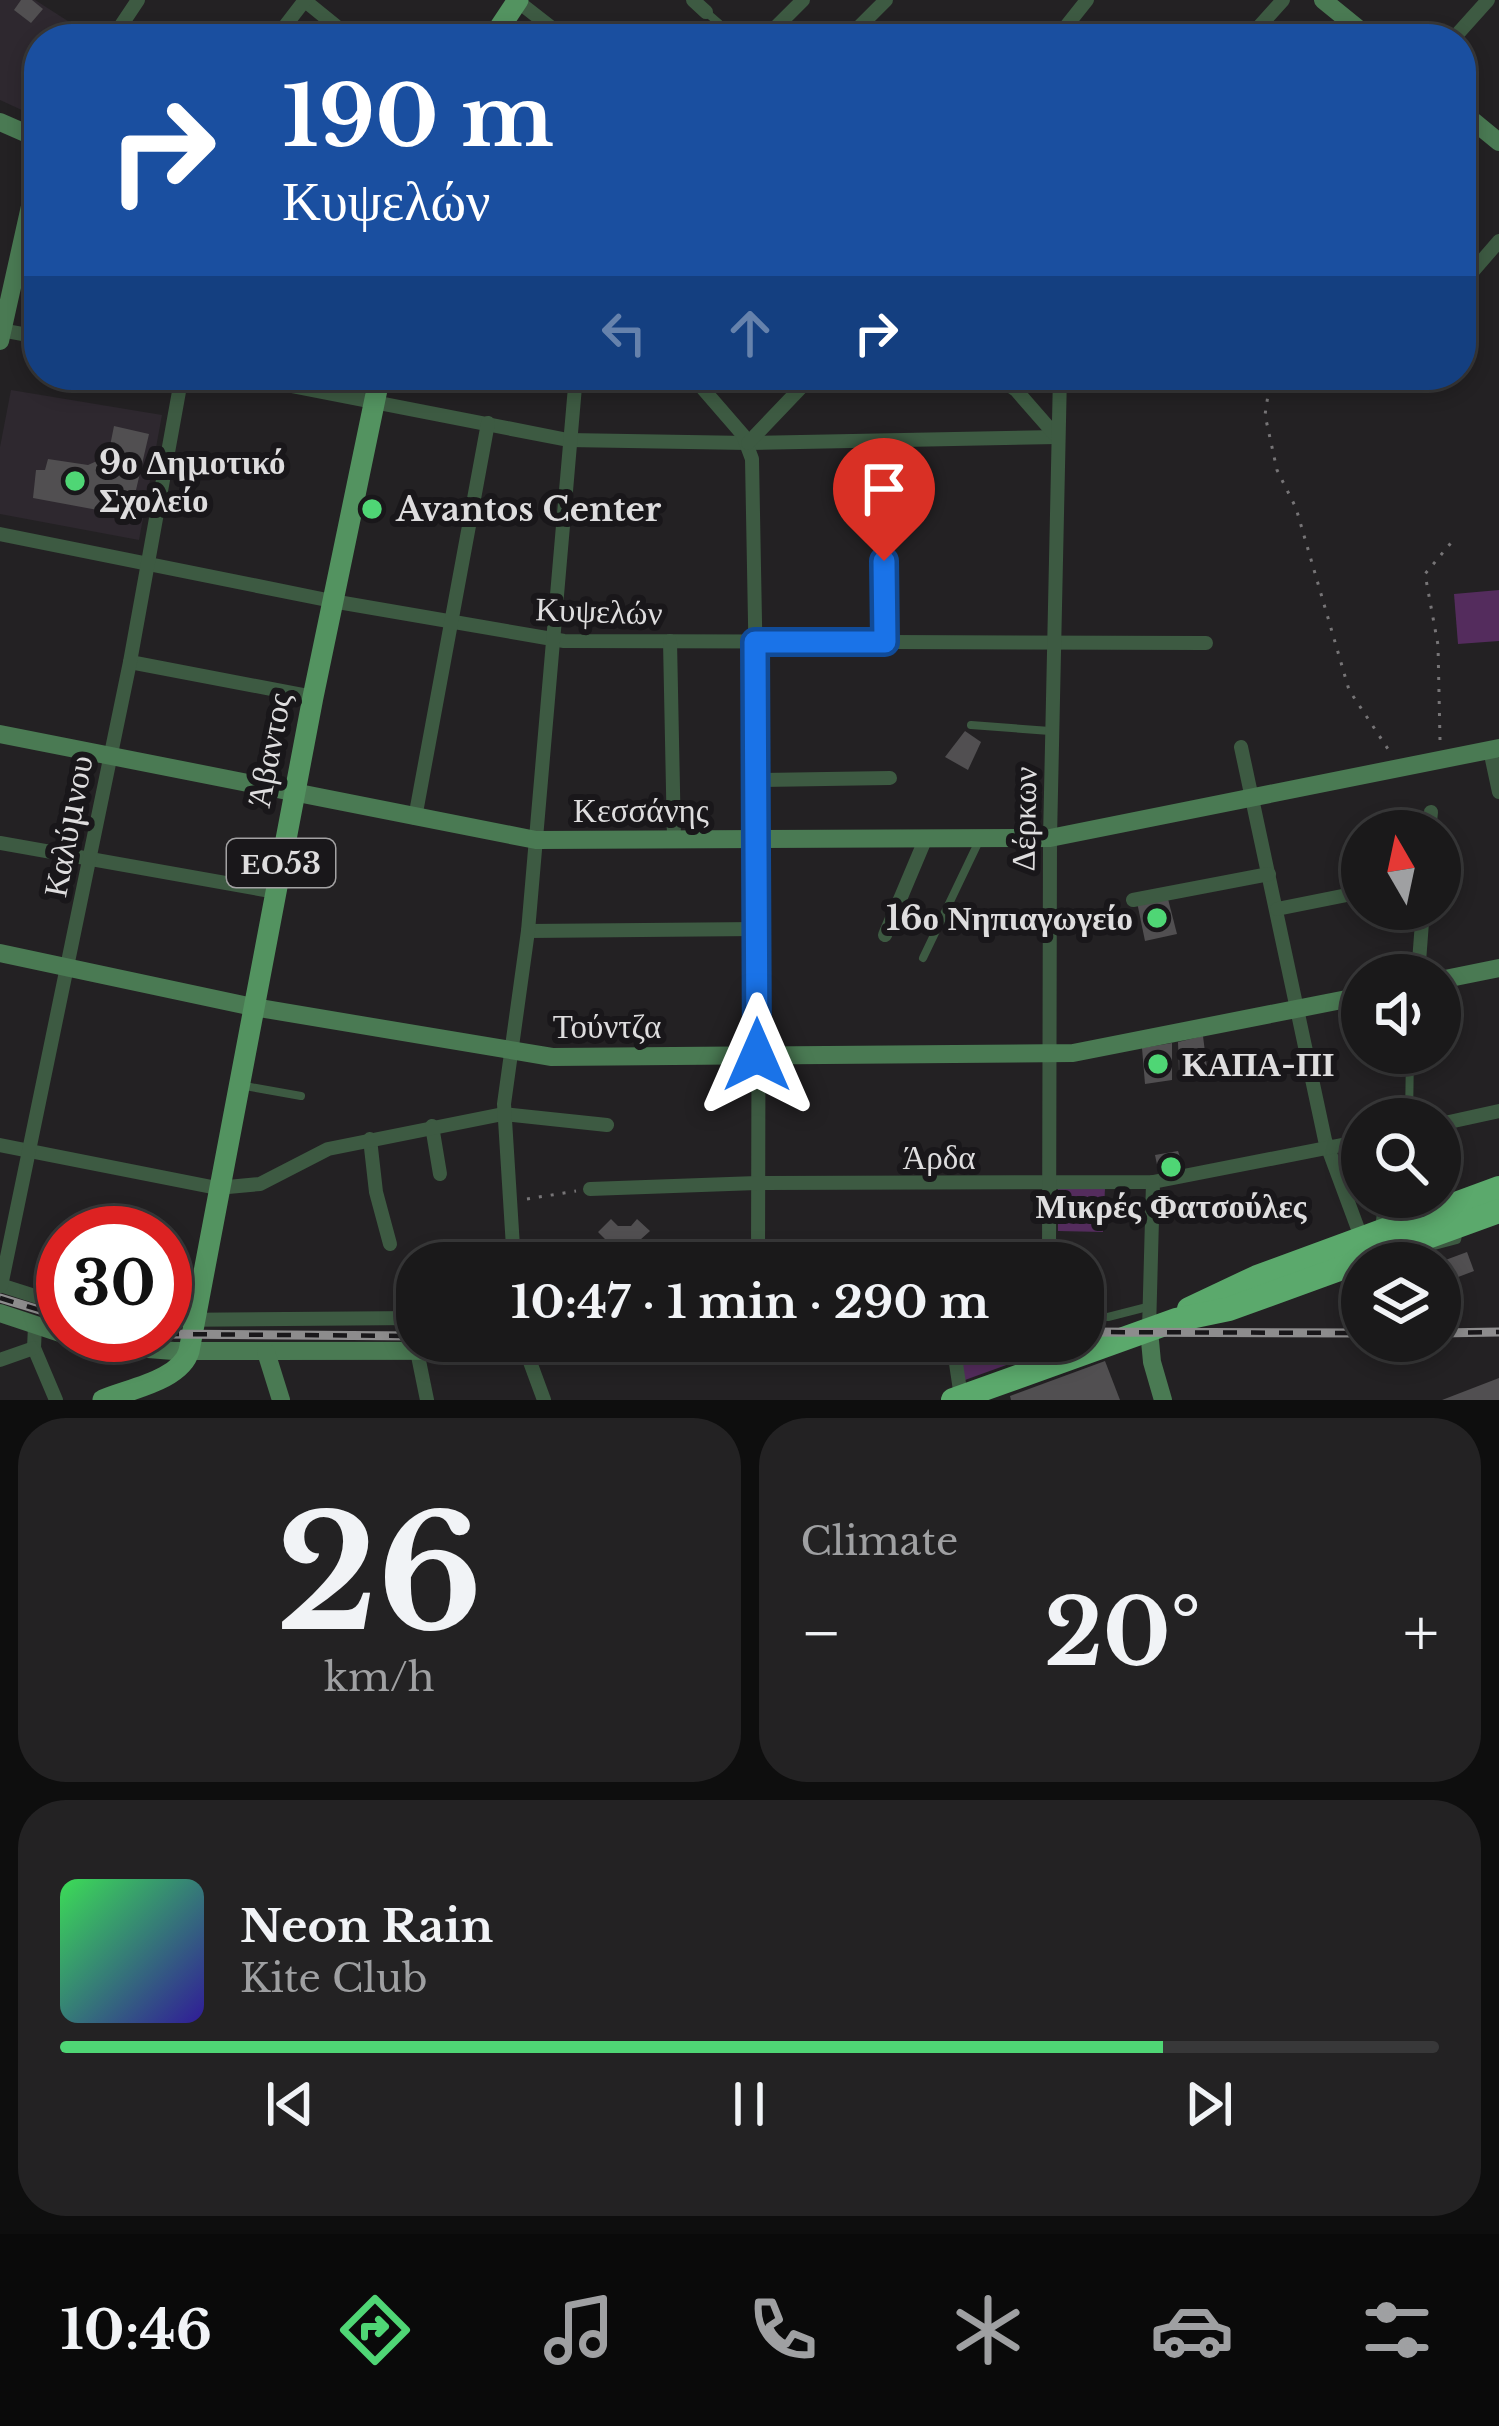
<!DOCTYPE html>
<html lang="en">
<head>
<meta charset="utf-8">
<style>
  :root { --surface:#1a191a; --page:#232223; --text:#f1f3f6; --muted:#9fa0a2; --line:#383839; --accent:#4fd675 }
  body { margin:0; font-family:"Libre Baskerville",serif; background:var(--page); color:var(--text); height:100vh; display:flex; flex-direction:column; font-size:45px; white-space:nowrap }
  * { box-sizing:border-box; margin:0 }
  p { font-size:39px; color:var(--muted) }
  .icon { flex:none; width:66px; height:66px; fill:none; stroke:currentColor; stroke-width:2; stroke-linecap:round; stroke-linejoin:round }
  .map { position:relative; height:1400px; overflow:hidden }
  .side { display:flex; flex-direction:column; gap:18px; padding:18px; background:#0e0e0e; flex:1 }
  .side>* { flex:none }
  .guide { position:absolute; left:24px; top:24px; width:1452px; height:366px; border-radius:48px; box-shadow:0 6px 18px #0003,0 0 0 3px var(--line); background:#1a4fa0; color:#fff; overflow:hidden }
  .needle { width:78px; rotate:351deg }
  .buttons { position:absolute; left:1341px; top:810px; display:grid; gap:24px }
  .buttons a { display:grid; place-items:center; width:120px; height:120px; border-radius:50%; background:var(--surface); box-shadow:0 6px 18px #0003,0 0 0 3px var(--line); font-size:60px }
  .speed { position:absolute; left:36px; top:1206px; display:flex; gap:24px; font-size:60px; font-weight:700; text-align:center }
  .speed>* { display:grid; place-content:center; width:156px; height:156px; border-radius:50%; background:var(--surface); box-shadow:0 6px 18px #0003,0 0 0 3px var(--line); line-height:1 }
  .speed .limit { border:18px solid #d22; background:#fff; color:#111 }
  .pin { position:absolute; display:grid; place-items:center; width:102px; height:102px; color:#fff; margin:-123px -51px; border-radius:50% 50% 50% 0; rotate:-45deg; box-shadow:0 0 12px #0007 }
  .pin .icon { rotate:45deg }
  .me { position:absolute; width:132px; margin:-66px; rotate:0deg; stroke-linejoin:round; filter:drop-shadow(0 0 9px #0008) }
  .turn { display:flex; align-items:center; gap:42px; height:252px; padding:0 60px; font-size:54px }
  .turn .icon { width:156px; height:156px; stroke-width:2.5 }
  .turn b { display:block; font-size:84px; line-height:102px }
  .lanes { display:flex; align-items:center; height:114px; padding:0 60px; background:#0003; justify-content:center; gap:60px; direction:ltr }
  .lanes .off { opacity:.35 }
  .big { font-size:90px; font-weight:800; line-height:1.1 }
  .side .card { flex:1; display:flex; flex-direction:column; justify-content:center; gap:18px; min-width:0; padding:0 42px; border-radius:48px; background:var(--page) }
  .side .dial { align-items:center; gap:0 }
  .dial b { font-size:156px; line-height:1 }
  .song { display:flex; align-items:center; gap:36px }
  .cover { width:144px; height:144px; border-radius:18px; background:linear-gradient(135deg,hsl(130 70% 55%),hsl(250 70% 35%)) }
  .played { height:12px; border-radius:6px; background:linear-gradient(90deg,var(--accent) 80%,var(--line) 80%) }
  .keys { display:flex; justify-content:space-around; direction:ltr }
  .heat { display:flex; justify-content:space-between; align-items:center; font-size:66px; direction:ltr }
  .side .tiles { flex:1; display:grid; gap:18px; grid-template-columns:1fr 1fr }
  .card:last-child { grid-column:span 2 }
  .trip { position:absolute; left:396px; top:1242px; width:708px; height:120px; border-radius:48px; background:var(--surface); box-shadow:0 6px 18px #0003,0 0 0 3px var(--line); font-weight:800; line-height:120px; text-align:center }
  .dock { display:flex; height:192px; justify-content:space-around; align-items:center; background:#0a0a0a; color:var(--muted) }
  .dock .icon { width:84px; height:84px }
  .dock .on { color:var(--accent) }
  .dock b { font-size:54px; color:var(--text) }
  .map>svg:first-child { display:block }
</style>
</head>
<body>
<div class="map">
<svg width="1499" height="1400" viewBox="0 0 1499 1400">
  <rect width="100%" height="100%" fill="#232123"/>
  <!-- built -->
  <g fill="#2e282f">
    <polygon points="0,0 35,0 96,39 39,39 39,118 0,100"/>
    <polygon points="11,390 162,415 139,540 0,514 0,447"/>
  </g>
  <!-- green -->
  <g fill="#542c5d">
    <polygon points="1499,590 1499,641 1458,644 1454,594"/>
    <polygon points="1105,1188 1103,1232 1058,1231 1058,1189"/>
    <polygon points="961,1358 1023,1359 965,1380"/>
  </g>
  <!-- building -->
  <g fill="#514f51">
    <polygon points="21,0 32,0 43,9 31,23 14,10"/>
    <polygon points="114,426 149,434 130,516 33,498 36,470 45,470 48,459 88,465 108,456"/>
    <polygon points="965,731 981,742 968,770 945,757"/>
    <polygon points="1167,895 1177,934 1145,941 1137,902"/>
    <polygon points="1203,1036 1207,1068 1179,1074 1178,1042"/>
    <polygon points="1172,1043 1172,1080 1145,1084 1142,1048"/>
    <polygon points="1178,1151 1185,1171 1159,1174 1155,1155"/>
    <polygon points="611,1219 618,1226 631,1226 637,1219 650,1231 640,1240 647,1246 642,1252 651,1261 648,1263 597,1263 607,1254 602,1248 608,1242 598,1232"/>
    <polygon points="1467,1252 1474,1271 1445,1282 1440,1262"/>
    <polygon points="1105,1361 1120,1400 1011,1400 1010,1396"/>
    <polygon points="1499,1378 1499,1400 1442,1400"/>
  </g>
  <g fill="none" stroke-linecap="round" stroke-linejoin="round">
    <!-- path -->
    <g stroke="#777577" stroke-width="3" stroke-dasharray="3 9" stroke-linecap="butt">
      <polyline points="1271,375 1265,415 1277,470 1296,508 1349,690 1390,752"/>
      <polyline points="1440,740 1438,645 1425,574 1455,538"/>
      <polyline points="527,1199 576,1191"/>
    </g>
    <!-- lane -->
    <g stroke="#3d5a42" stroke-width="8">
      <polyline points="706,12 737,39"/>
      <polyline points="971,725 1050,731"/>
      <polyline points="923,958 979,841"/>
      <polyline points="245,1086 301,1096"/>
      <polyline points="1409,1119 1410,1053"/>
      <polyline points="1379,1228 1381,1213 1403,1205 1414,1212"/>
      <polyline points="1423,1249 1457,1240 1459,1230"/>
      <polyline points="1083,1316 1108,1317 1151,1306"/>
    </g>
    <!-- street -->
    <g stroke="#3d5a42" stroke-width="14">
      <polyline points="304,0 352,39"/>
      <polyline points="516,0 566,39"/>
      <polyline points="693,0 706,12"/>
      <polyline points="112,39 138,0"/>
      <polyline points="275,39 305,0"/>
      <polyline points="764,39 803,0"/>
      <polyline points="847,39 886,0"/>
      <polyline points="966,39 978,39"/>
      <polyline points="1056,39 1087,0"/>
      <polyline points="1248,39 1283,0"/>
      <polyline points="1453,39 1488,0"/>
      <polyline points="1461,285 1499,241"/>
      <polyline points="0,330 39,337"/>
      <polyline points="236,375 568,440 748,443 1057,437"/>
      <polyline points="691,375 743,435 752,459 759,839 758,1263"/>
      <polyline points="994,375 1016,390 1057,437"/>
      <polyline points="882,441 885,642"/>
      <polyline points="748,443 813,375"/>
      <polyline points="0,534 332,601 564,641 1206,643"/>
      <polyline points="670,641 674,839"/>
      <polyline points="130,662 313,697"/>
      <polyline points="1241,747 1325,1140 1361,1237"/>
      <polyline points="1490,750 1499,792"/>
      <polyline points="758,780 890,778"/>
      <polyline points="415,818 488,423"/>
      <polyline points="1429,831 1431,812"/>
      <polyline points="0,843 276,892"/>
      <polyline points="1133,900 1269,874"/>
      <polyline points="1277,909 1362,892"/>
      <polyline points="528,931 758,929"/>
      <polyline points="885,935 925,840"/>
      <polyline points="1418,975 1423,909"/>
      <polyline points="1440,1124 1499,1111"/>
      <polyline points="432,1126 440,1174"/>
      <polyline points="370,1139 376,1192 390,1244"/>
      <polyline points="0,1145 217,1188 260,1184 328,1149 503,1114 607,1125"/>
      <polyline points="590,1189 757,1183 1153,1182 1362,1141"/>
      <polyline points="514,1263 504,1104 528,931 576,375"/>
      <polyline points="1049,1263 1050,838 1060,375"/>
      <polyline points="0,1285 63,1305"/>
      <polyline points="1,1286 130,662 182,375"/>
      <polyline points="165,1320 417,1318"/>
      <polyline points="35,1326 34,1348 56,1400"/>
      <polyline points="1149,1330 1153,1182"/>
      <polyline points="954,1350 961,1397"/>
      <polyline points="417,1351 427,1400"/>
      <polyline points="526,1351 544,1400"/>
      <polyline points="0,1360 34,1348"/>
    </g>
    <!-- secondary -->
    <g stroke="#4a7a53" stroke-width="18">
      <polyline points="1323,0 1371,39"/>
      <polyline points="1461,111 1499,142"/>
      <polyline points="0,122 39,139"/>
      <polyline points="0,341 39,166"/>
      <polyline points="0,734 536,840 1050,838 1499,748"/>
      <polyline points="0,953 253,1007 552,1057 1073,1053 1362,996"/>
      <polyline points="1440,980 1499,968"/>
      <polyline points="0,1313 63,1334"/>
      <polyline points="1149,1330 1152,1362 1163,1400"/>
      <polyline points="67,1335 122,1347 174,1351 1081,1350"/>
      <polyline points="266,1352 281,1400"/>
    </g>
    <!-- primary -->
    <g stroke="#539360" stroke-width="21">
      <polyline points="492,39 518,0"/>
      <path d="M 103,1400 C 129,1389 181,1380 189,1351 L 313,697 L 380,375"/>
    </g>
    <!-- highway -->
    <g stroke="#5ba96c" stroke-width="24">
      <polyline points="1189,1309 1257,1277 1499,1188"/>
      <polyline points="953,1400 1176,1320 1229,1309 1499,1211"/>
    </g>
    <defs>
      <g id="rail">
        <polyline points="0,1298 63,1317"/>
        <polyline points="1083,1332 1362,1333"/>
        <polyline points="1440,1333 1499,1332"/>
        <polyline points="165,1334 417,1336"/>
      </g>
    </defs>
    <!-- rail casing -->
    <use href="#rail" stroke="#8d8c8d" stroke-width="9"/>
    <!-- rail -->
    <use href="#rail" stroke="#19171a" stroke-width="4.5" stroke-dasharray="14" stroke-linecap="butt"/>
  </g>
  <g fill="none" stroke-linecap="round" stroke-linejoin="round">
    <defs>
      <polyline id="route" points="757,1055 755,642 885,642 884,561"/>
    </defs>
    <!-- route casing -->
    <use href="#route" stroke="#114b97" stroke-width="30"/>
    <!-- route -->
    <use href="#route" stroke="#1a73e8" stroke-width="21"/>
  </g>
  <!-- markers -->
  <g fill="#4fd675" stroke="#19171a" stroke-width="4.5">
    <circle cx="75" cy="481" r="12"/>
    <circle cx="372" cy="509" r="12"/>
    <circle cx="1157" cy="918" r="12"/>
    <circle cx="1158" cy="1064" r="12"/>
    <circle cx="1171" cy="1167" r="12"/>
  </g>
  <g text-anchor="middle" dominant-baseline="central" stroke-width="12" stroke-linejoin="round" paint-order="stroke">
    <!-- shield labels -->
    <rect fill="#19171a" stroke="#a3a2a3" stroke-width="3" x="227" y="839" width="108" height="48" rx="9"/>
    <g font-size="30" font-weight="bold" fill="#deddde">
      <text x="281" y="863">ΕΟ53</text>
    </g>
    <!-- poi labels -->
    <g font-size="33" font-weight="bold" fill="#deddde" stroke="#19171a" text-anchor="start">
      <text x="99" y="462">9ο Δημοτικό<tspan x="99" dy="38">Σχολείο</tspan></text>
      <text x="396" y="509">Avantos Center</text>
      <text x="1133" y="918" text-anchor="end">16ο Νηπιαγωγείο</text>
      <text x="1182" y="1064">ΚΑΠΑ-ΠΙ</text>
      <text x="1171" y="1206" text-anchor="middle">Μικρές Φατσούλες</text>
    </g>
    <!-- street labels -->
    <g font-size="33" fill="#deddde" stroke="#19171a">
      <text transform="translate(599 611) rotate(2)">Κυψελών</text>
      <text transform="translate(269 750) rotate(-79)">Άβαντος</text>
      <text x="641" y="810">Κεσσάνης</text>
      <text transform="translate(1024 819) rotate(-89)">Δέρκων</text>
      <text transform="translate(68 826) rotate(-79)">Καλύμνου</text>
      <text x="607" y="1026">Τούντζα</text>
      <text x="939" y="1157">Άρδα</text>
    </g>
  </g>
</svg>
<div class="buttons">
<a><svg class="needle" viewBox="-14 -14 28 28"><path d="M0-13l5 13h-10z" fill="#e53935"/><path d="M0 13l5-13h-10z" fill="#9fa0a2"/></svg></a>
<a><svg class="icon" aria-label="sound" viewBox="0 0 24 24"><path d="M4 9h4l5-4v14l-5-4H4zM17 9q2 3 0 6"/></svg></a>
<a><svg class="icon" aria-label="search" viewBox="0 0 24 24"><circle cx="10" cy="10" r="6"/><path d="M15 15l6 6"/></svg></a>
<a><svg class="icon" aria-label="layers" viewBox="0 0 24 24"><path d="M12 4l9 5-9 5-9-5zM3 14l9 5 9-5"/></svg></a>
</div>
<div class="speed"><div class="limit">30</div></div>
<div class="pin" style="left:884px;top:561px;background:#d93025"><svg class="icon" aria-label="arrive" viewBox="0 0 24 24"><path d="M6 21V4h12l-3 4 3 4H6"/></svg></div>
<svg class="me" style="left:757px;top:1055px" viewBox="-20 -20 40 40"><path d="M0-17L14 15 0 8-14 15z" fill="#1a73e8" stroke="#fff" stroke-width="4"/></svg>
<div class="trip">10:47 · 1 min · 290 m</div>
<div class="guide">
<div class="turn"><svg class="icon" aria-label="right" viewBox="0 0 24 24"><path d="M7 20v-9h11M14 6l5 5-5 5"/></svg><div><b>190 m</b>Κυψελών</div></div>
<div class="lanes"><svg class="icon off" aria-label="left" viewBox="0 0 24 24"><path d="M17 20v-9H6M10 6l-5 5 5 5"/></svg><svg class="icon off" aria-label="ahead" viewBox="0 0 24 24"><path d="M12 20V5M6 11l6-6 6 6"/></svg><svg class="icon" aria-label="right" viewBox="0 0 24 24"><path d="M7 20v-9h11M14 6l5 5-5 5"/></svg></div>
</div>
</div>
<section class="side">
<div class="tiles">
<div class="card dial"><b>26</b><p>km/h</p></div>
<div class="card"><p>Climate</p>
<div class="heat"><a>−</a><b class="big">20°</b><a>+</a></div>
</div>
<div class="card">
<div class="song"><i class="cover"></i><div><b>Neon Rain</b><p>Kite Club</p></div></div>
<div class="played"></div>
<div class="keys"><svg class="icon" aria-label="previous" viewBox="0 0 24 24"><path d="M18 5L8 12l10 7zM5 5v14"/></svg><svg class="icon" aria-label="pause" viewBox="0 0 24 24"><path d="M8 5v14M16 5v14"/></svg><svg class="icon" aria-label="next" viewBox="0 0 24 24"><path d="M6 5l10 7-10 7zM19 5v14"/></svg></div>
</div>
</div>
</section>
<nav class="dock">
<b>10:46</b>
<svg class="icon on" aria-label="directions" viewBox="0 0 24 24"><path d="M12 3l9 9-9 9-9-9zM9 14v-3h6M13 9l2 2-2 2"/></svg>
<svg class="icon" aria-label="music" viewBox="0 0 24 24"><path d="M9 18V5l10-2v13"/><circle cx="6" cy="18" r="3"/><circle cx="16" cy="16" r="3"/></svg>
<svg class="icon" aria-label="phone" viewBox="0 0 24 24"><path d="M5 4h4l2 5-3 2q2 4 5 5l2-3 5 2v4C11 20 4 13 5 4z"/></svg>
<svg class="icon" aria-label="climate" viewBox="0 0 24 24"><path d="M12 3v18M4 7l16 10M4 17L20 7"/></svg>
<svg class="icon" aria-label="car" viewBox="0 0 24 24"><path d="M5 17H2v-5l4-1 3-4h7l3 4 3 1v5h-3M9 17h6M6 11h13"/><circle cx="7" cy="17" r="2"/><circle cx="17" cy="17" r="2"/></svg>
<svg class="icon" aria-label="filters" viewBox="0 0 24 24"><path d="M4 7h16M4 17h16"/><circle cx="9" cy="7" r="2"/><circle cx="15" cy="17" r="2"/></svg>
</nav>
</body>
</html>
